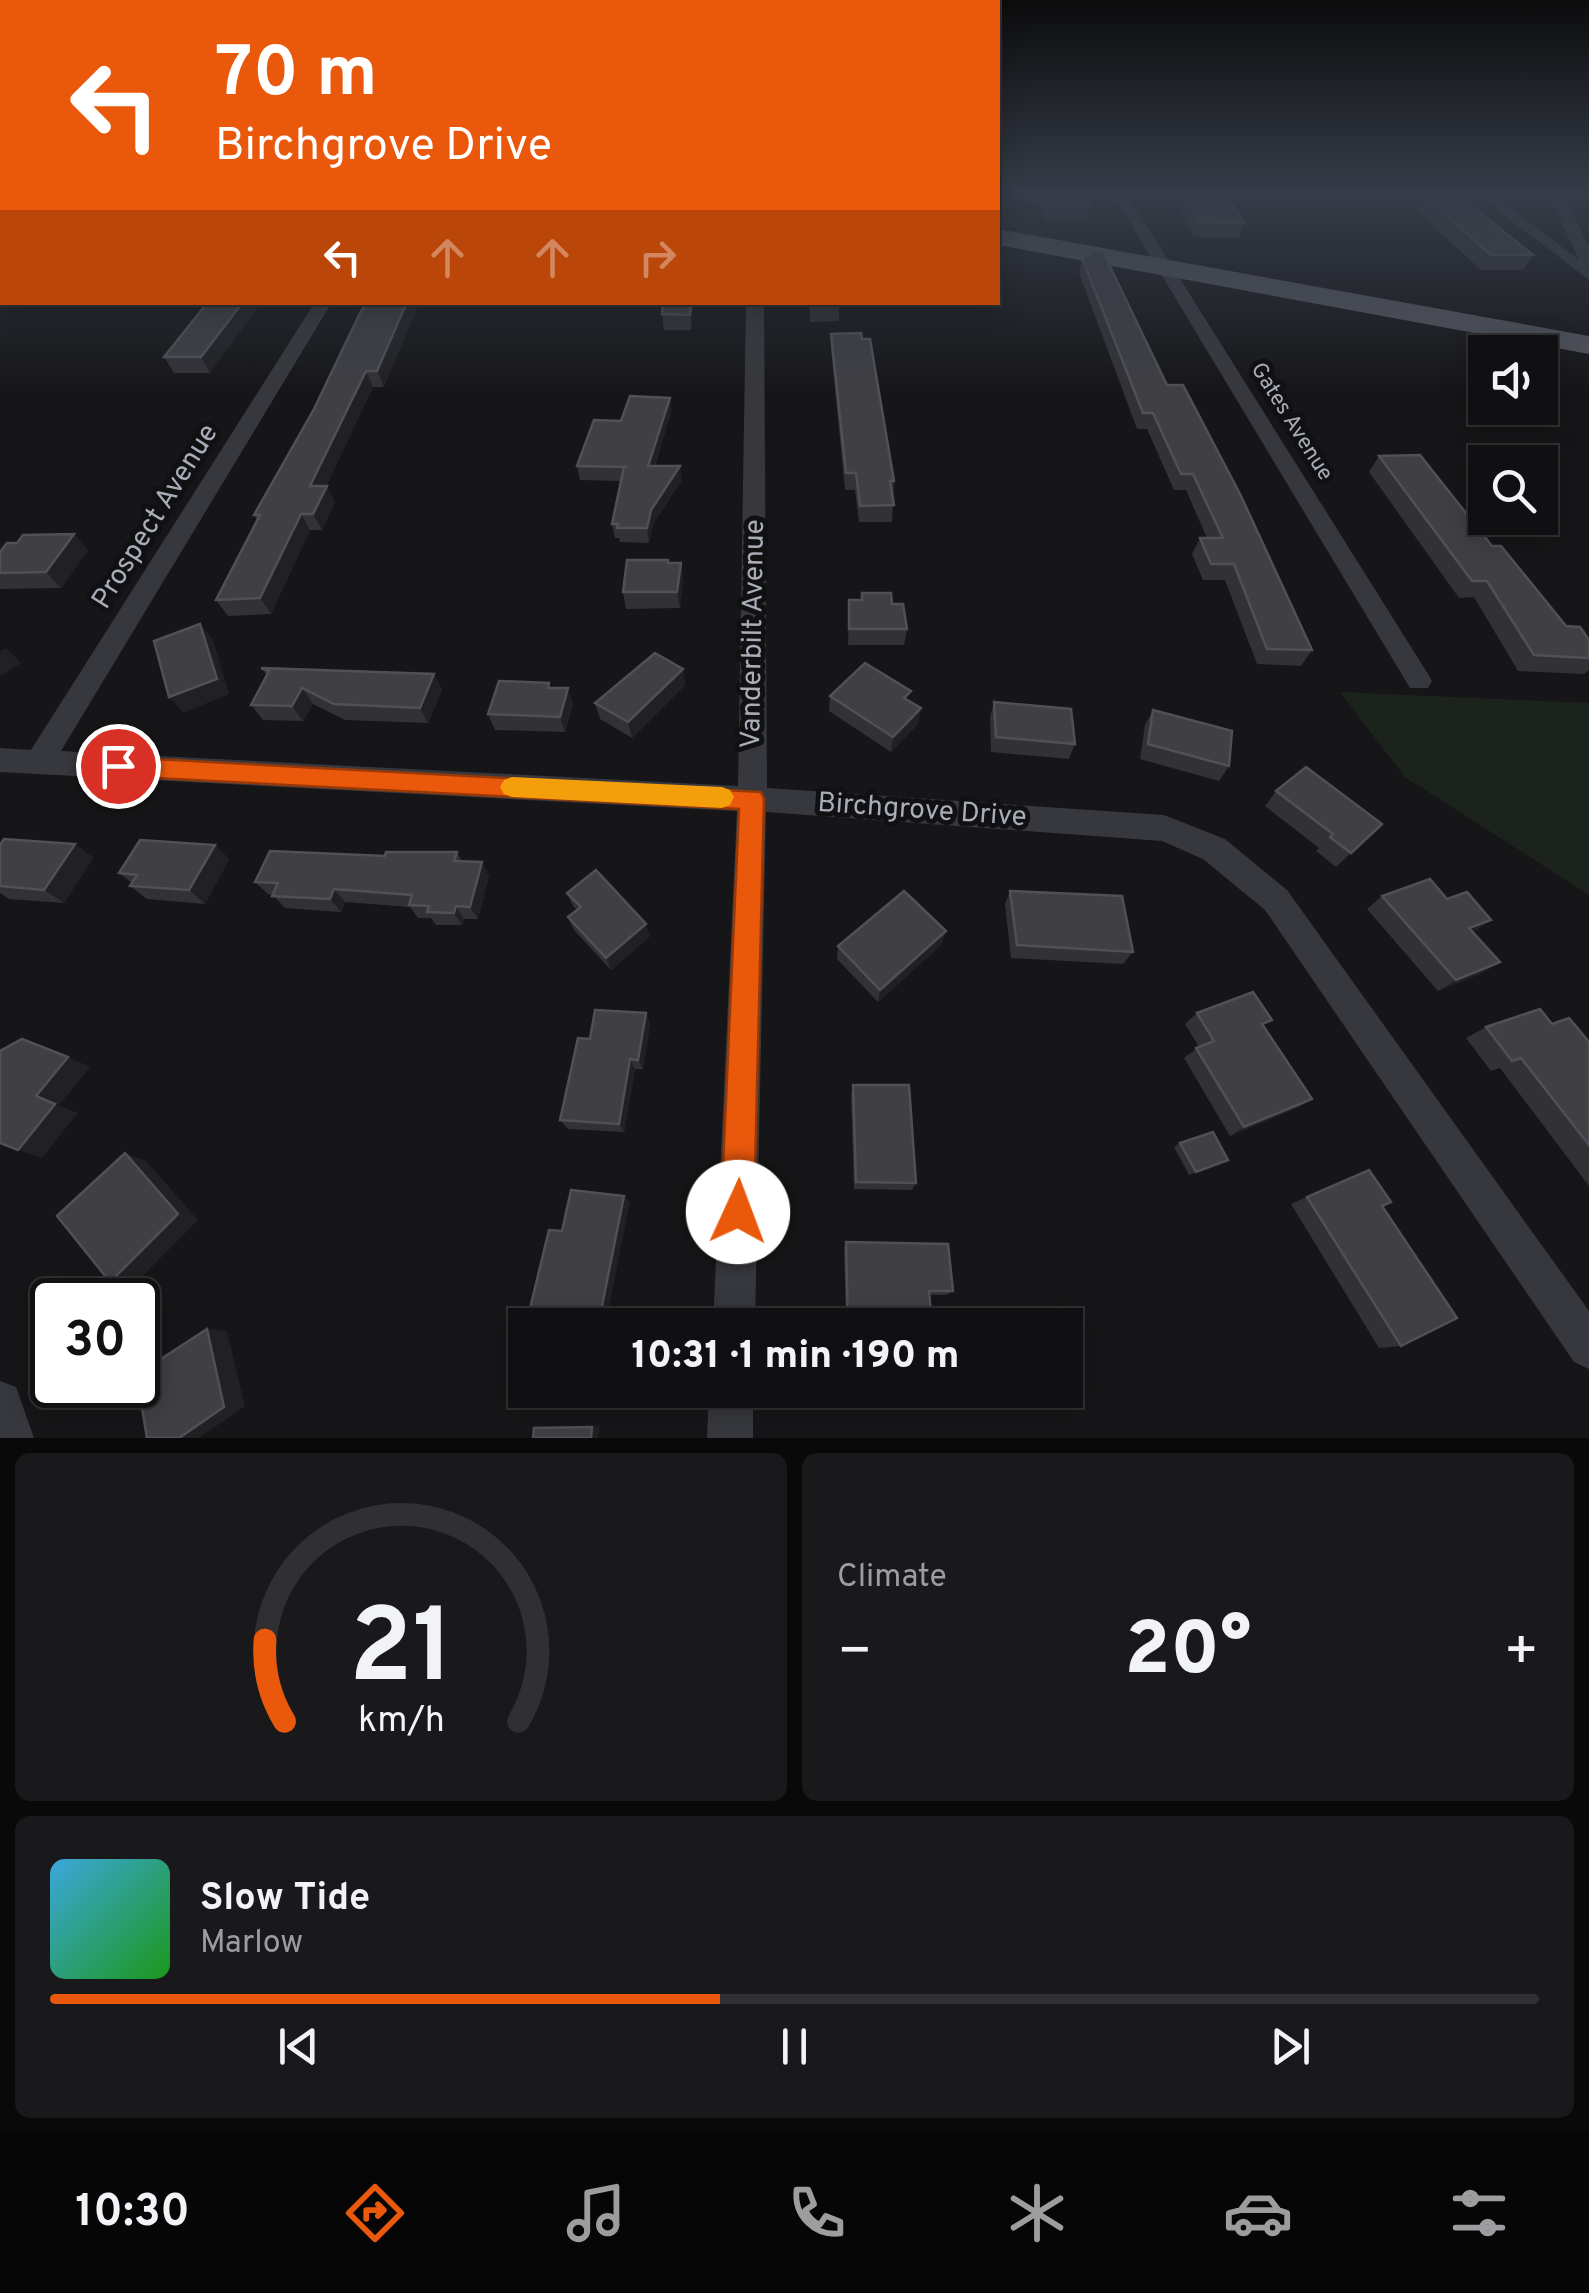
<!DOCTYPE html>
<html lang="en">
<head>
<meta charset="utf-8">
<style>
  :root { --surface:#101012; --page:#19191b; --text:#f1f3f6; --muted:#9c9d9f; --line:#303032; --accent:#ea580c }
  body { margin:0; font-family:Overpass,sans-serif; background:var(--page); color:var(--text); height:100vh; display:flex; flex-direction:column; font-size:38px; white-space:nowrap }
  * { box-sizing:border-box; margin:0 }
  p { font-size:32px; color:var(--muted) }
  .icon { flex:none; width:55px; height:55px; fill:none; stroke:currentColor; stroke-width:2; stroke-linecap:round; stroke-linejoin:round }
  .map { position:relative; height:1438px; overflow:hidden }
  .sheet { display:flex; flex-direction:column; gap:15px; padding:15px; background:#09090a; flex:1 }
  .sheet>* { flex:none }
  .guide { position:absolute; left:0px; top:0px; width:1000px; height:305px; box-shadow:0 5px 25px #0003,0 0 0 2px var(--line); background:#ea580c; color:#fff; overflow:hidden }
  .tools { position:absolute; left:1468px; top:335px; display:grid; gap:20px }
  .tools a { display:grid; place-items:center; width:90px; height:90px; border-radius:0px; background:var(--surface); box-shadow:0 5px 25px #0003,0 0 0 2px var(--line); font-size:50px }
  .speed { position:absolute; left:30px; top:1278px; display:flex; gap:20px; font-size:50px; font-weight:700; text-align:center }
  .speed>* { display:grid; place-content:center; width:130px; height:130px; border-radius:50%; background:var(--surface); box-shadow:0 5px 25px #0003,0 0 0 2px var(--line); line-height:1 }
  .speed .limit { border:5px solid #111; border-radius:15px; background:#fff; color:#111 }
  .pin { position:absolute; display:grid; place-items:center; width:85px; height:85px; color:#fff; margin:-42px; border:5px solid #fff; border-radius:50%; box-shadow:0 2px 10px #0007 }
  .me { position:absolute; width:110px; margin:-55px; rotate:2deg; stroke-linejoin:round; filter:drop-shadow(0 0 8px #0008) }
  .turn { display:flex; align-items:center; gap:35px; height:210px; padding:0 50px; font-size:45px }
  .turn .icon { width:130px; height:130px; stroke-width:2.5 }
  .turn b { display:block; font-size:70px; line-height:85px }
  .lanes { display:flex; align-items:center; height:95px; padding:0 50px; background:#0003; justify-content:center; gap:50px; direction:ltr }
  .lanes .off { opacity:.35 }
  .big { font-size:75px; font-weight:800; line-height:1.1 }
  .sheet .widget { flex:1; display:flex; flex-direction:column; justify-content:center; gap:15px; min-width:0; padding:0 35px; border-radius:15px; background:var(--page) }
  .sheet .dial { align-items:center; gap:0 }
  .dial svg { height:260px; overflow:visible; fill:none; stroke:var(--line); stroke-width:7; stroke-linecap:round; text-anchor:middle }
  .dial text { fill:var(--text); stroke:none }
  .song { display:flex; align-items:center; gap:30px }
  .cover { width:120px; height:120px; border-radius:15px; background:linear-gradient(135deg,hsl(200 70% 55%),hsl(120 70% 35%)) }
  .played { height:10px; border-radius:5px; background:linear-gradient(90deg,var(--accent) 45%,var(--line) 45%) }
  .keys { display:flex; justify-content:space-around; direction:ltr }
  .heat { display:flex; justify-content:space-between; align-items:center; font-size:55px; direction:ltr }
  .sheet .tiles { flex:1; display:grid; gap:15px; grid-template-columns:1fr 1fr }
  .widget:last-child { grid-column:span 2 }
  .trip { position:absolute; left:508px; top:1308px; width:575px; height:100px; border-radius:0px; background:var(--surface); box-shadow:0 5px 25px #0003,0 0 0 2px var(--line); font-weight:800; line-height:100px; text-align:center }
  .menu { display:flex; height:160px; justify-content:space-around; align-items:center; background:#060607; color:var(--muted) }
  .menu .icon { width:70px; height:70px }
  .menu .on { color:var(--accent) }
  .menu b { font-size:45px; color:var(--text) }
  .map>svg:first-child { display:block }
</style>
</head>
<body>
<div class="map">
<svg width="1589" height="1438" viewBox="0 0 1589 1438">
  <rect width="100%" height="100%" fill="#161618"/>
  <!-- green -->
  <polygon fill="#1c231d" points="1340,692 1589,703 1589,895 1405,777"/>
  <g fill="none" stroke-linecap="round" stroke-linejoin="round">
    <!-- street -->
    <g fill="#37383d" fill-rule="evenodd">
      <polygon points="1111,191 1125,191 1428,674 1432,681 1428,688 1410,688"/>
      <polygon points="1473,191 1489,191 1579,260 1547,191 1561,191 1589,247 1589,280"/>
      <polygon points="2,210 2,221 0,222 0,211"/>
      <polygon points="315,302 332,302 61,751 738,786 746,302 764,302 767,788 1164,815 1225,839 1287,890 1589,1311 1589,1369 1574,1362 1265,910 1203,859 1162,841 766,812 755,1325 713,1325 737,811 0,772 0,748 31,750"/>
      <polygon points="0,1381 16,1387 34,1438 0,1438"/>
      <polygon points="709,1390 753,1390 753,1438 707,1438"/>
    </g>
    <!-- primary -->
    <polygon fill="#53555c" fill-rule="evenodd" points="998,229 1589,336 1589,354 998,245"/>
  </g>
  <!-- wall -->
  <g fill="#323236">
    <polygon points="998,191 1017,191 1015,201 998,200"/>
    <polygon points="1021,191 1083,191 1090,204 1087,219 1046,220 1037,201 1023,201"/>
    <polygon points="1169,191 1223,191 1245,223 1239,238 1194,237"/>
    <polygon points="1421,193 1533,255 1523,270 1481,270 1413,208"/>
    <polygon points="1082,258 1167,385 1312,650 1301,666 1257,664 1225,580 1203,580 1192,554 1200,538 1207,538 1186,490 1174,490 1147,429 1137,429 1079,273"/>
    <polygon points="208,302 210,373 174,373 164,357"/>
    <polygon points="693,302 691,330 664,330 662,314"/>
    <polygon points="809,302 839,302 839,321 810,322"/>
    <polygon points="360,313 384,387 373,387 326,486 335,502 322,530 310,530 271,614 228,616 216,600 257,520 254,515 314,409"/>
    <polygon points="831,334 894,481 892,522 859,522 855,490 845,490 831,350"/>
    <polygon points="670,398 671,412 655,466 682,480 653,524 649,543 620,542 619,538 615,538 612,524 621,481 580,480 577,466 621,421"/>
    <polygon points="1379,456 1492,546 1566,626 1589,640 1589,670 1584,674 1518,671 1474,597 1459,598 1369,472"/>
    <polygon points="88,550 61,588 0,589 0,552"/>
    <polygon points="669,563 681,563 683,580 680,608 626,609 623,592"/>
    <polygon points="862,593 907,629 904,645 848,645 849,600 861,600"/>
    <polygon points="261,668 434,674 442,690 428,723 345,720 313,704 303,721 263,720 251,705 267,675"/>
    <polygon points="683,669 685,685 632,738 600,719 595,703"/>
    <polygon points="549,683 551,688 573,704 565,732 495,730 488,714"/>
    <polygon points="830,696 910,701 918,724 891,752 829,711"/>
    <polygon points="994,702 1075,744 1069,759 991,752 990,717"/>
    <polygon points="1153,710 1229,766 1219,781 1140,759 1145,725"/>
    <polygon points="1276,791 1382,824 1336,867 1316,851 1319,848 1265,806"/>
    <polygon points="75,844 93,858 64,903 9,899 0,893 0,845"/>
    <polygon points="215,845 229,859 205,904 147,899 130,886 132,883 119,873"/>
    <polygon points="457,852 462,862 489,875 478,919 464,919 462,925 436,925 431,918 418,918 410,907 345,902 341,912 285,908 273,895 268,894 255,882 385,856"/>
    <polygon points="1010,891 1133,952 1123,964 1011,958 1005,904"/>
    <polygon points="567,893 650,936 611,970 574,930 568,917 577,910 573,906"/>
    <polygon points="1382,896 1447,899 1491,920 1473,932 1500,962 1480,974 1438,991 1367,909"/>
    <polygon points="942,944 878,1002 837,959 838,946"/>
    <polygon points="646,1013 650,1024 643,1069 635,1069 624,1132 568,1129 560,1120 590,1039"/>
    <polygon points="1197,1013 1264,1026 1312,1099 1297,1108 1230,1136 1184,1058 1199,1047 1185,1024"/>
    <polygon points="1552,1024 1589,1042 1589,1186 1500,1068 1491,1071 1466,1038 1486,1027"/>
    <polygon points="853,1085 916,1183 912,1190 854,1189 851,1094"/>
    <polygon points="1180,1143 1221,1163 1189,1175 1174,1147"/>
    <polygon points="1351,1177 1401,1346 1379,1348 1291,1204"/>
    <polygon points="846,1242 953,1291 947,1295 929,1295 932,1325 846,1325 844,1248"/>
  </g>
  <!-- shaded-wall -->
  <g fill="#212124">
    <polygon points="243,302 262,302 210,373 201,357"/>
    <polygon points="407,302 420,302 384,387 377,371"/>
    <polygon points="691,302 693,302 691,330 690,315"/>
    <polygon points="366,371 373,387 319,502 310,486"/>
    <polygon points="670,398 671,412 650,481 648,466"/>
    <polygon points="680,466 682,480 653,524 649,543 647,528 651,510"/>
    <polygon points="327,486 335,502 322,530 313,514"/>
    <polygon points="301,514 310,530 271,614 260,598"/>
    <polygon points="74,534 88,550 61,588 46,572"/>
    <polygon points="681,563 683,580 680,608 677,592"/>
    <polygon points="200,624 213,640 229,694 183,713 169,697"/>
    <polygon points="6,648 21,663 0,676 0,651"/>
    <polygon points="683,669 685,685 632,738 628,722"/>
    <polygon points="434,674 442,690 428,723 420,708"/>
    <polygon points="302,688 313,704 303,721 292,706"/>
    <polygon points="568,688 573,704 565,732 560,717"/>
    <polygon points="921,708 918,724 891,752 893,737"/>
    <polygon points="75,844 93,858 64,903 44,890"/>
    <polygon points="215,845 229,859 205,904 189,890"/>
    <polygon points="482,862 489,875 478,919 470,907"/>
    <polygon points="334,889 345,902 341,912 330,899"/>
    <polygon points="456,906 464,919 462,925 454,913"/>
    <polygon points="1491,920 1472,932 1469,928"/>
    <polygon points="646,924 650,936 611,970 606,958"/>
    <polygon points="946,931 942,944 878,1002 880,990"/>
    <polygon points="1500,962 1480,974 1438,991 1456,980"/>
    <polygon points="646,1013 650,1024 643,1069 638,1060"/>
    <polygon points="68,1057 90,1067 59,1105 36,1096"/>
    <polygon points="630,1059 635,1069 624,1132 619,1124"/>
    <polygon points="1312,1099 1297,1108 1230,1136 1244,1127"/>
    <polygon points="55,1104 78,1113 42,1158 18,1150"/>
    <polygon points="125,1153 146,1161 198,1220 133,1286 110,1282"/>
    <polygon points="624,1196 630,1202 607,1318 600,1316"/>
    <polygon points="207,1329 227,1331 245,1406 199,1438 179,1438"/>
    <polygon points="600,1426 598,1438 591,1438 592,1427"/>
  </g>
  <!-- building -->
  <g fill="#3f3f44" stroke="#4f5156" stroke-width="2.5">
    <polygon points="1042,191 1083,191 1090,204 1049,205"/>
    <polygon points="1182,191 1223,191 1245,223 1199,222"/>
    <polygon points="1423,191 1453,191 1533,255 1491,255 1421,193"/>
    <polygon points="1097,251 1103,252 1167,385 1183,385 1241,496 1312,650 1267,649 1234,564 1211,564 1200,538 1223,538 1193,474 1181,474 1153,413 1143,413 1082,258"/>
    <polygon points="208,302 243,302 201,357 164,357"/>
    <polygon points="367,302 407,302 377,371 366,371 310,486 327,486 313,514 301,514 260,598 216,600 260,515 254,515 314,409 360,313"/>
    <polygon points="663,302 691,302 690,315 662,314"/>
    <polygon points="810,302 839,302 840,305 810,306"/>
    <polygon points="861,333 862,339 870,339 894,481 890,481 894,505 860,506 856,473 846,473 831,334"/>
    <polygon points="630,396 670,398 648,466 680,466 651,510 647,528 617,528 618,524 612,524 624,467 628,467 577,466 594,420 621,421"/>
    <polygon points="1420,455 1492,546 1501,546 1566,626 1580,627 1589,640 1589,658 1534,655 1487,581 1472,581 1379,456"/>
    <polygon points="74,534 46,572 0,573 0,552 7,543 17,543 23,535"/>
    <polygon points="627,560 668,560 668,563 681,563 677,592 623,592"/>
    <polygon points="862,593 891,593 892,604 903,604 907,629 849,629 849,600 862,600"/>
    <polygon points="200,624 217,679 169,697 154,641"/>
    <polygon points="655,653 683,669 628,722 595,703"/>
    <polygon points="865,663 911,691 904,698 921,708 893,737 830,696"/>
    <polygon points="261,668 434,674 420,708 334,704 302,688 292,706 251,705 269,671"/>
    <polygon points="499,681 549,683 548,688 568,688 560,717 488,714"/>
    <polygon points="994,702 1071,709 1075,744 996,737"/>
    <polygon points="1153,710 1232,731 1229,766 1148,744"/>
    <polygon points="1306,767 1382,824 1351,853 1330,837 1333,834 1276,791"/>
    <polygon points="4,839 75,844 44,890 0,886 0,845"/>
    <polygon points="140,840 215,845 189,890 130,886 137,875 119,873"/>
    <polygon points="270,851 385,856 386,852 457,852 454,861 482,862 470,907 456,906 454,913 427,912 429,906 409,905 412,895 334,889 330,899 272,896 278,883 255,882"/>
    <polygon points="596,870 646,924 606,958 568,917 581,907 567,893"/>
    <polygon points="1430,879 1447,899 1467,892 1491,920 1469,928 1500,962 1456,980 1382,896"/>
    <polygon points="904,891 946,931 880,990 838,946"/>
    <polygon points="1010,891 1122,896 1133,952 1017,945"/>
    <polygon points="1253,992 1272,1020 1262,1024 1312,1099 1244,1127 1196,1048 1214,1041 1197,1013"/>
    <polygon points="1540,1009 1552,1024 1569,1018 1589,1042 1589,1145 1521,1058 1512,1061 1486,1027"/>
    <polygon points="595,1010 646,1013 638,1060 630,1059 619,1124 560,1120 578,1038 590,1039"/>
    <polygon points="22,1039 68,1057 36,1096 55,1104 18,1150 0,1143 0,1051"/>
    <polygon points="853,1085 909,1085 916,1183 856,1182"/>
    <polygon points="1213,1132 1228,1160 1196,1172 1180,1143"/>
    <polygon points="125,1153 178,1214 110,1282 57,1216"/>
    <polygon points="1369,1170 1391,1202 1382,1206 1457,1318 1401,1346 1307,1197"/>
    <polygon points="571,1190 624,1196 600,1316 623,1318 622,1325 526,1325 549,1230 562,1231"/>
    <polygon points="846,1242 948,1244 953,1291 929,1291 932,1325 848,1325"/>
    <polygon points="207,1329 224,1407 179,1438 147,1438 138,1384 138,1374"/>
    <polygon points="862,1390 937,1390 937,1392 862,1391"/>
    <polygon points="592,1427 591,1438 533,1438 534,1428"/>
  </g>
  <!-- sky -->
  <linearGradient id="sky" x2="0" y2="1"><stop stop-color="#0c0c0d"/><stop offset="0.49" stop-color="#363c48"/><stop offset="1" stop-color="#363c48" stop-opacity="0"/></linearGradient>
  <rect width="1589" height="393" fill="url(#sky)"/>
  <!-- route -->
  <polygon fill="#ea580c" stroke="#983908" stroke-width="2.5" points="118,757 761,792 764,799 754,1212 749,1224 738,1229 726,1224 721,1212 739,809 118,776 109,773 106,766 109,759"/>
  <!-- slow -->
  <polygon fill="#f59e0b" points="512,777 722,787 730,790 734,797 730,805 722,808 512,797 504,794 500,787 504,780"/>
  <g text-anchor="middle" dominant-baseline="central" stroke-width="10" stroke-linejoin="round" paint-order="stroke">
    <!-- far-street labels -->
    <g font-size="22" fill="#a8adb8" stroke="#111113">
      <text transform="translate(1291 422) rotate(58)">Gates Avenue</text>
    </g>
    <!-- street labels -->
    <g font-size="28" fill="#a8adb8" stroke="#111113">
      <text transform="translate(156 517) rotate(-58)">Prospect Avenue</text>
      <text transform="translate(754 634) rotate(-89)">Vanderbilt Avenue</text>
      <text transform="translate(922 811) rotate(4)">Birchgrove Drive</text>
    </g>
  </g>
</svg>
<div class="tools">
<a><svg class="icon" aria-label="sound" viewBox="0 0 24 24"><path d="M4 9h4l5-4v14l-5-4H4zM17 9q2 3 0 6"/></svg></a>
<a><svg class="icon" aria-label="search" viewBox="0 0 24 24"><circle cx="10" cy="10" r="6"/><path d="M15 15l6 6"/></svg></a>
</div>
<div class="speed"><div class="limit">30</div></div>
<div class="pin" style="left:118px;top:766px;background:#d93025"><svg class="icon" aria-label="arrive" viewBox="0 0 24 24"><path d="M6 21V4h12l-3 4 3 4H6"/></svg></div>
<svg class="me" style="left:738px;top:1212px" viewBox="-20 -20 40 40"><circle r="19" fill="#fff"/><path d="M0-13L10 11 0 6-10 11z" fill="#ea580c"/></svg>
<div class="trip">10:31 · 1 min · 190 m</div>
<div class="guide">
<div class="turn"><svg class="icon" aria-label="left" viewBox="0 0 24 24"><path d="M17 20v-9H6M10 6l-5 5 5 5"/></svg><div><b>70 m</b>Birchgrove Drive</div></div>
<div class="lanes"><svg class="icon" aria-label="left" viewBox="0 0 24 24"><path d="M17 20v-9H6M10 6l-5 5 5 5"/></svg><svg class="icon off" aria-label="ahead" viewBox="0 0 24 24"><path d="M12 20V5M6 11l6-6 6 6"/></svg><svg class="icon off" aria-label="ahead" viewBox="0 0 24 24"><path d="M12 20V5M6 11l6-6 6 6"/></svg><svg class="icon off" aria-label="right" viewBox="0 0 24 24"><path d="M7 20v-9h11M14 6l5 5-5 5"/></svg></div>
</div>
</div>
<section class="sheet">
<div class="tiles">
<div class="widget dial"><svg viewBox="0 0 100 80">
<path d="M14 69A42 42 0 1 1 86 69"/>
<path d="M14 69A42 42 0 0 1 8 44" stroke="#ea580c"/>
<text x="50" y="56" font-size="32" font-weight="700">21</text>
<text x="50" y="72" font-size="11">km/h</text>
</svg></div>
<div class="widget"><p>Climate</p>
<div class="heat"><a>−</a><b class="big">20°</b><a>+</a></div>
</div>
<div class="widget">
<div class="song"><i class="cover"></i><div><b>Slow Tide</b><p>Marlow</p></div></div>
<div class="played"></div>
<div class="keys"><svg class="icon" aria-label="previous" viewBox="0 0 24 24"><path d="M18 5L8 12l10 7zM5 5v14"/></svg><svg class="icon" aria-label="pause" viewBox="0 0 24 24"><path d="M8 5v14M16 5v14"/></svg><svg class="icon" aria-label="next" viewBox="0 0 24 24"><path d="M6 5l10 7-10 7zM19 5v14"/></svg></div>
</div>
</div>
</section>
<nav class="menu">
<b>10:30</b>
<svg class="icon on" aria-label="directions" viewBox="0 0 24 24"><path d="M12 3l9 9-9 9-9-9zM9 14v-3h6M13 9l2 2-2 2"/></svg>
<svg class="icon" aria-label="music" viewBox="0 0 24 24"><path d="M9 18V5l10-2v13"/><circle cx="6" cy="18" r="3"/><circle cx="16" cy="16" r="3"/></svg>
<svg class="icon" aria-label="phone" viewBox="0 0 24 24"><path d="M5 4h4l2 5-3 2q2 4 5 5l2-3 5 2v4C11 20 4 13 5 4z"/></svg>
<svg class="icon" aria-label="climate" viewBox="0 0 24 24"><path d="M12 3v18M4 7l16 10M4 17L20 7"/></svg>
<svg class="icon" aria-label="car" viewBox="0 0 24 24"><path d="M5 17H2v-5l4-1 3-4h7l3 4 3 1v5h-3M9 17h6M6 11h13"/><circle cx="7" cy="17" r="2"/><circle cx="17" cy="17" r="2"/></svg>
<svg class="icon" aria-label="filters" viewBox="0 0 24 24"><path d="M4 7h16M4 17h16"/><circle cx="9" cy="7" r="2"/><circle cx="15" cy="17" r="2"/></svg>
</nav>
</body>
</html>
